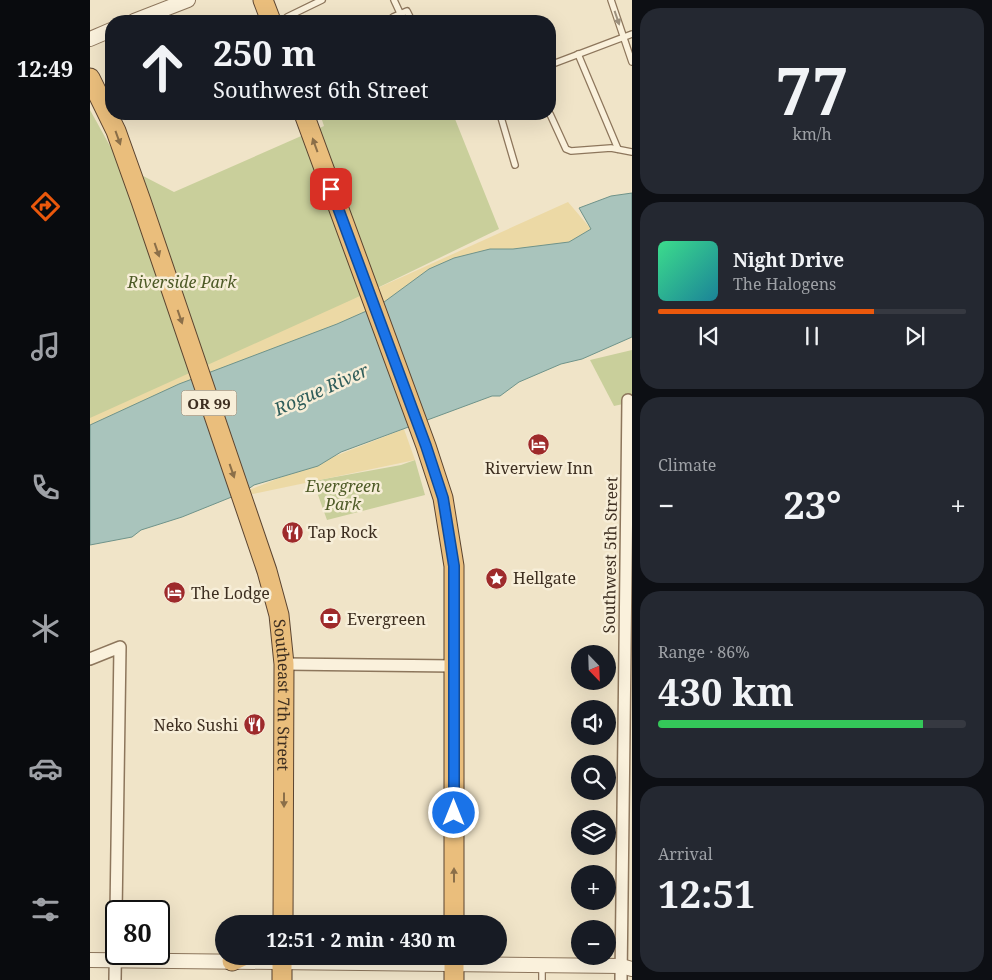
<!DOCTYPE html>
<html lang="en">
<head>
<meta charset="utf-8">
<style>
  :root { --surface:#171b24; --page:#242831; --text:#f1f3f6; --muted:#9ea1a6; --line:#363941; --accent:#ea580c }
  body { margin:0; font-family:"Noto Serif",serif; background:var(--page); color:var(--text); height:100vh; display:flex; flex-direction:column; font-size:19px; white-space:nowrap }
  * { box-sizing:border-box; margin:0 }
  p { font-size:16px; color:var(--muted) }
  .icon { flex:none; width:28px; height:28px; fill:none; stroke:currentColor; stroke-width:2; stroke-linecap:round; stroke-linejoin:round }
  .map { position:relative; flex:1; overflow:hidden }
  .drawer { display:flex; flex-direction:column; gap:8px; padding:8px; background:#0d0f14; width:360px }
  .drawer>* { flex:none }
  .banner { position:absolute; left:15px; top:15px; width:451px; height:105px; border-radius:20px; box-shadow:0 5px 20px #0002; background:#171b24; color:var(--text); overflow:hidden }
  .needle { width:32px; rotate:157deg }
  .fabs { position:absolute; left:481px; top:645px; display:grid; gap:10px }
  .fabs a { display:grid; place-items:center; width:45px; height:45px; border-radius:50%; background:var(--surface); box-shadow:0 5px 20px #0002; font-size:25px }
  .speed { position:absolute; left:15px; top:900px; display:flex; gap:10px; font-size:25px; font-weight:700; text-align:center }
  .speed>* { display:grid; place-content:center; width:65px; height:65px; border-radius:50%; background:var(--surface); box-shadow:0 5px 20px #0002; line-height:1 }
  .speed .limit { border:2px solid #111; border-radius:8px; background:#fff; color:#111 }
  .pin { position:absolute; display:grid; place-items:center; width:42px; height:42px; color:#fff; margin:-21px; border-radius:10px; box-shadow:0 2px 8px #0006 }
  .me { position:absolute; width:55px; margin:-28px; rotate:0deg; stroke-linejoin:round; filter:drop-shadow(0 0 4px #0008) }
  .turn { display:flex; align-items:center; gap:18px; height:105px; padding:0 25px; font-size:22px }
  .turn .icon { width:65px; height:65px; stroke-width:2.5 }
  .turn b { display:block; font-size:35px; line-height:42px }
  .big { font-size:38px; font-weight:700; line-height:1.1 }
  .drawer .card { flex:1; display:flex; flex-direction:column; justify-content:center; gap:8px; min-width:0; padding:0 18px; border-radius:20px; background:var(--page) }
  .drawer .dial { align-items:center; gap:0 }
  .dial b { font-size:65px; line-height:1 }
  .song { display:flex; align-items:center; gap:15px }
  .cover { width:60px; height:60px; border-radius:8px; background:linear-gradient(135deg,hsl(150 70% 55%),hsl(190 70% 35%)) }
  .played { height:5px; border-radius:2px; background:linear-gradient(90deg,var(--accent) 70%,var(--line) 70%) }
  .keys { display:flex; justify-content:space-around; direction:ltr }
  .heat { display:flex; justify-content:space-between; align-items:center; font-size:28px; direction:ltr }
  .charge { height:8px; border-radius:4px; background:linear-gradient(90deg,#34c759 86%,var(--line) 0) }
  .trip { position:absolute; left:125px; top:915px; width:292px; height:50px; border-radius:25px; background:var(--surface); box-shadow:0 5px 20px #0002; font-weight:700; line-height:50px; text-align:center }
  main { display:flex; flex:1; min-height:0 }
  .menu { display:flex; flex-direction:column; width:90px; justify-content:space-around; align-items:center; background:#090b0e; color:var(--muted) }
  .menu .icon { width:35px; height:35px }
  .menu .selected { color:var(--accent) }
  .menu b { font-size:22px; color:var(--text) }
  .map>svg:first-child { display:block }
</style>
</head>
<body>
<main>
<nav class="menu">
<b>12:49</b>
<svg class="icon selected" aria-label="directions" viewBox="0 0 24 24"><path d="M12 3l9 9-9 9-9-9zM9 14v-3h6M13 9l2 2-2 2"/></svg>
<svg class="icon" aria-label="music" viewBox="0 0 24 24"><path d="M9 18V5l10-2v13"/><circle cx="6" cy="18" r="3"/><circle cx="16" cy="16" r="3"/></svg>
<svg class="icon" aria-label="phone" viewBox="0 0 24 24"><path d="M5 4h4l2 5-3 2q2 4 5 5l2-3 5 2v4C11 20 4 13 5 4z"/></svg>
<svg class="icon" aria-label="climate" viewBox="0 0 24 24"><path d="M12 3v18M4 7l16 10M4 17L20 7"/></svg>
<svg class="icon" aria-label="car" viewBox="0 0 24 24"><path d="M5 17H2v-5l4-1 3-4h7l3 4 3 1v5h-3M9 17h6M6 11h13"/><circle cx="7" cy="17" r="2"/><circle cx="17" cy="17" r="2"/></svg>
<svg class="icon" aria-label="filters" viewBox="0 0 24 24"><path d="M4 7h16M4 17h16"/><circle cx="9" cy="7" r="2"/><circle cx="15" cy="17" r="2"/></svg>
</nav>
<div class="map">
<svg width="542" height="980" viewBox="0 0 542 980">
  <rect width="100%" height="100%" fill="#f0e4c8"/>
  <!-- green -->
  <g fill="#c9cf9b">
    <polygon points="0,110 30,164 84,192 234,126 230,114 363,114 409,229 89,384 0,424"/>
    <polygon points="542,350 542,402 524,406 500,360"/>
    <polygon points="325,460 335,495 237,520 223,481 311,465"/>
  </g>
  <!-- sand -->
  <g fill="#ecd9a5">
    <polygon points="478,202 501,229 479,242 290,305 0,434 0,418"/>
    <polygon points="314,429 325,460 163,494 154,492"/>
  </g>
  <!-- water -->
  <polygon fill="#a9c4bc" stroke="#6f938a" points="542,193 542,337 492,359 471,364 429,382 410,396 402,396 251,452 228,466 164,485 154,492 92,517 51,530 42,537 0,545 0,425 89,384 247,324 290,305 339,269 364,258 400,249 423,249 479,242 501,229 489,208 521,196"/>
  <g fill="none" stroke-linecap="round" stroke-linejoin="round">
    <defs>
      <g id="service">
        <polyline points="304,0 310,13"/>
        <polyline points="521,0 542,62"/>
        <polyline points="197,17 232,0"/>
        <polyline points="305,21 303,17 317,11 322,21"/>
        <polyline points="488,54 528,149"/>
        <polyline points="460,65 542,34"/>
        <polyline points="410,114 425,165"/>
        <polyline points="460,114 476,149 481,151 521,148 542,152"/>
        <polyline points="452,980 452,965"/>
      </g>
      <g id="minor">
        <polyline points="0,659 30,647 25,980"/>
        <polyline points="194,664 364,666"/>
        <polyline points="531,980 538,400"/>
      </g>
      <g id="tertiary">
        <polyline points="44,21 98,0"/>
        <polyline points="0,39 21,30"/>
        <polyline points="0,960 531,966 542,969"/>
      </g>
      <g id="trunk">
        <polyline points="173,0 181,21"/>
        <path id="s1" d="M 0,78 L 26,131 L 51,201 L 177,571 L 189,615 L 194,664 L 193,924"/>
        <polyline points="214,114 336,446 353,498 364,566 364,924"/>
        <polyline points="142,961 153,956"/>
        <polyline points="192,980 192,956"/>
        <polyline points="364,980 364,956"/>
      </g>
    </defs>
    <!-- service casing -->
    <use href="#service" stroke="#8d765c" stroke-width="8"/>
    <!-- minor casing -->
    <use href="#minor" stroke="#8d765c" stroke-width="14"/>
    <!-- tertiary casing -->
    <use href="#tertiary" stroke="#8d765c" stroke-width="16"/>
    <!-- trunk casing -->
    <use href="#trunk" stroke="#5b4430" stroke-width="21"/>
    <!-- service -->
    <use href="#service" stroke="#faf1dc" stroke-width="5.5"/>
    <!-- minor -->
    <use href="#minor" stroke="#faf1dc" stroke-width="11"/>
    <!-- tertiary -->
    <use href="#tertiary" stroke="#faf1dc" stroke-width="14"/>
    <!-- trunk -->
    <use href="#trunk" stroke="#eabe7c" stroke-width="19"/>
  </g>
  <!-- one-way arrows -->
  <defs><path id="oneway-solid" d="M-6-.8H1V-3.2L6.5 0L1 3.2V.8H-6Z" transform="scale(1.25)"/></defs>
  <use fill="#9c907e" href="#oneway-solid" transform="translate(527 18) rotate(71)"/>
  <g fill="#8b6f49">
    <use href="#oneway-solid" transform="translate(28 138) rotate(70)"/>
    <use href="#oneway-solid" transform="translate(225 145) rotate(-110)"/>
    <use href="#oneway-solid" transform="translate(67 250) rotate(71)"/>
    <use href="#oneway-solid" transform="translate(90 317) rotate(71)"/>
    <use href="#oneway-solid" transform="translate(142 471) rotate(71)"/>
    <use href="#oneway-solid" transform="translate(194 800) rotate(90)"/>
    <use href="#oneway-solid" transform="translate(364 875) rotate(-90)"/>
  </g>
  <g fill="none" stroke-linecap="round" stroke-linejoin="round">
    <defs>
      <polyline id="route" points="241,189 336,446 353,498 364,566 364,813"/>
    </defs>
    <!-- route casing -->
    <use href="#route" stroke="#114b97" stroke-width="12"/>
    <!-- route -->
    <use href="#route" stroke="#1a73e8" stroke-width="9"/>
  </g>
  <!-- icons -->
  <defs>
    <symbol id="hotel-disc" viewBox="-11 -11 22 22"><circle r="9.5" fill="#9e2a2b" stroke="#f7eed8"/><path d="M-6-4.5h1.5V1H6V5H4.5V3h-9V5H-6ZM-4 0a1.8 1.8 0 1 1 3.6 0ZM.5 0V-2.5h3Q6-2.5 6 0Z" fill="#fff"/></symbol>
    <symbol id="restaurant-disc" viewBox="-11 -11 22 22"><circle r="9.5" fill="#9e2a2b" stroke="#f7eed8"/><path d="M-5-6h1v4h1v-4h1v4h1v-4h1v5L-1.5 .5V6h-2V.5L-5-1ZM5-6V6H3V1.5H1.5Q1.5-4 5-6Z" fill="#fff"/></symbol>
    <symbol id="sight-disc" viewBox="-11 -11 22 22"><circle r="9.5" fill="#9e2a2b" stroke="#f7eed8"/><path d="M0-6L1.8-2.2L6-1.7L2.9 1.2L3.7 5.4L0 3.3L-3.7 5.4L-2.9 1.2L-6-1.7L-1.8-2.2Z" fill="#fff"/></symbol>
    <symbol id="bank-disc" viewBox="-11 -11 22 22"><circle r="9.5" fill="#9e2a2b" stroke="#f7eed8"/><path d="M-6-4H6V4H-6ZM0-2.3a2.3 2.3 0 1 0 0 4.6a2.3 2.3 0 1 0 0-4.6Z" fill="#fff"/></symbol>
  </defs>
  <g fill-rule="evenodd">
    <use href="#hotel-disc" x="436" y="432" width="25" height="25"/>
    <use href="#restaurant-disc" x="190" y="520" width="25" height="25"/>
    <use href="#sight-disc" x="394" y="566" width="25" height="25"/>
    <use href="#hotel-disc" x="72" y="580" width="25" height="25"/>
    <use href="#bank-disc" x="228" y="606" width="25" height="25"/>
    <use href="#restaurant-disc" x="152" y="712" width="25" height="25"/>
  </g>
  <g text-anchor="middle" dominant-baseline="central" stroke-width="5" stroke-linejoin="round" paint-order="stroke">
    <!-- shield labels -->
    <rect fill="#f7eed8" stroke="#756857" stroke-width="1" x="91.5" y="390.5" width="55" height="25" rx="4"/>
    <g font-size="15" font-weight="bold" fill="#3d2e20">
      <text x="119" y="403">OR 99</text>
    </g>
    <!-- park labels -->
    <g font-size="16" font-style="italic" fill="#4d5a26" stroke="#f7eed8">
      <text x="92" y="282">Riverside Park</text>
      <text x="253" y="486">Evergreen<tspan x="253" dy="18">Park</tspan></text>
    </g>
    <!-- poi labels -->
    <g font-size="16" fill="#3d2e20" stroke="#f7eed8" text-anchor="start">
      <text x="449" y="468" text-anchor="middle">Riverview Inn</text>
      <text x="218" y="532">Tap Rock</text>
      <text x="423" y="578">Hellgate</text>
      <text x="101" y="593">The Lodge</text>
      <text x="257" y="619">Evergreen</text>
      <text x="148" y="725" text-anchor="end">Neko Sushi</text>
    </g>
    <!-- street labels -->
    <g font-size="16" fill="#3d2e20" stroke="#f7eed8">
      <text transform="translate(520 555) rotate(-89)">Southwest 5th Street</text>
      <text stroke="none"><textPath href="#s1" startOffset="650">Southeast 7th Street</textPath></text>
    </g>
    <!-- water labels -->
    <g font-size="18" font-style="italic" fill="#2f5d5a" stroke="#f7eed8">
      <text transform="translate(231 389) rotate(-24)">Rogue River</text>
    </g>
  </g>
</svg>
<div class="fabs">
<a><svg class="needle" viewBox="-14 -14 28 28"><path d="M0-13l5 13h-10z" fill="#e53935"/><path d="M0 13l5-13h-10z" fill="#9ea1a6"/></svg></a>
<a><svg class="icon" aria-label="sound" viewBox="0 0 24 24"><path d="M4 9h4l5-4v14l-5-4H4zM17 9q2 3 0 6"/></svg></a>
<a><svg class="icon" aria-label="search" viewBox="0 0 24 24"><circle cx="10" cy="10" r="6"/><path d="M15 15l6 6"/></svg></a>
<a><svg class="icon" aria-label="layers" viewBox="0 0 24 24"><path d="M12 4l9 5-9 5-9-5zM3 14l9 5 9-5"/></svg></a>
<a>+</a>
<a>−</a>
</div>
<div class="speed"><div class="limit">80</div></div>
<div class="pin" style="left:241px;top:189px;background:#d93025"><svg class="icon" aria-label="arrive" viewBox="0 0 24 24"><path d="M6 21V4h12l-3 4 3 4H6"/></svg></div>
<svg class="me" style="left:364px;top:813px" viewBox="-20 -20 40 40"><circle r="17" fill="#1a73e8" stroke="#fff" stroke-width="3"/><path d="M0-11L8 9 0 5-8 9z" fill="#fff"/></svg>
<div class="trip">12:51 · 2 min · 430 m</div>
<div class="banner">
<div class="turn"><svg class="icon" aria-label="ahead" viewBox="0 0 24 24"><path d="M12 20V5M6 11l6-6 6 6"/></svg><div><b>250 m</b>Southwest 6th Street</div></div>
</div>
</div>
<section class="drawer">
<div class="card dial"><b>77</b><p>km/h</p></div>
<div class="card">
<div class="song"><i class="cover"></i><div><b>Night Drive</b><p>The Halogens</p></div></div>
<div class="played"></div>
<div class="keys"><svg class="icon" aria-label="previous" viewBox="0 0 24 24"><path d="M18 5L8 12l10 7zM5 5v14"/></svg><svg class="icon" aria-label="pause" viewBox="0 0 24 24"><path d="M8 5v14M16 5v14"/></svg><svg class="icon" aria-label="next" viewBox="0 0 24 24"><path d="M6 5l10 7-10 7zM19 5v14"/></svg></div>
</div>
<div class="card"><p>Climate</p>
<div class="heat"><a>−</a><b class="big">23°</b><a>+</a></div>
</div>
<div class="card"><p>Range · 86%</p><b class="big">430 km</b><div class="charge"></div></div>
<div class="card"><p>Arrival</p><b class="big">12:51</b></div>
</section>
</main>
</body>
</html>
